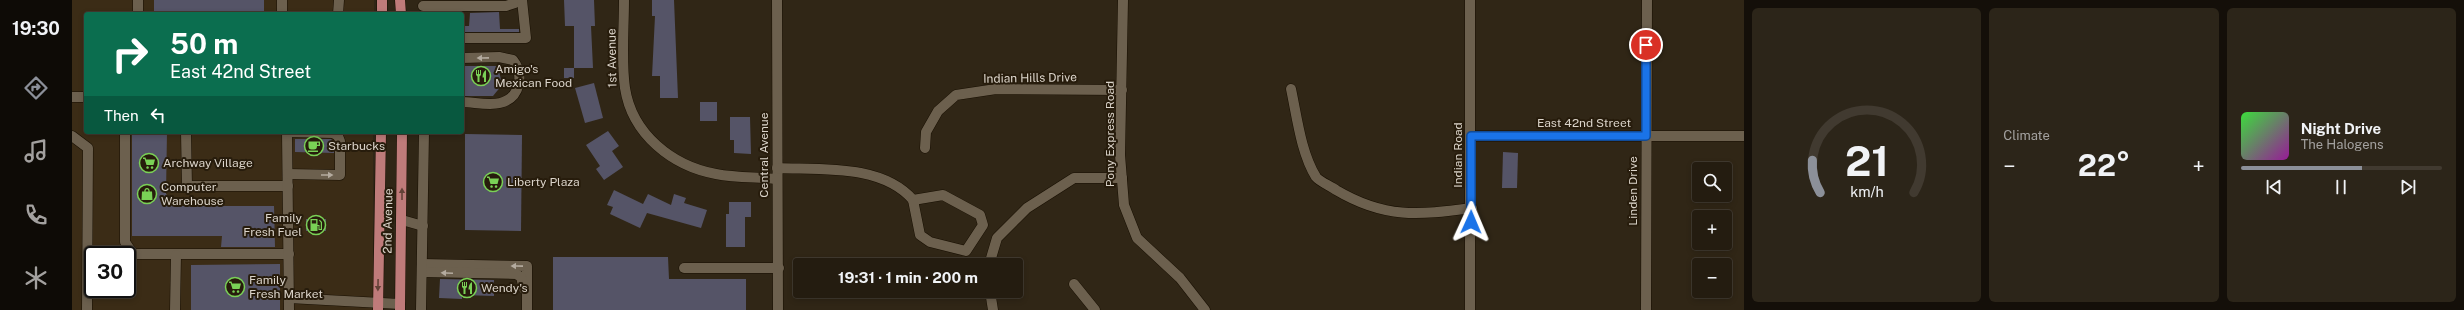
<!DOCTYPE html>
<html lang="en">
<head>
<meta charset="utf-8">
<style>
  :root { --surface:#241c10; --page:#2c2519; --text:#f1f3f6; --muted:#a3a19f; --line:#413a30; --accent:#8c9099 }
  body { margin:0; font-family:"Public Sans",sans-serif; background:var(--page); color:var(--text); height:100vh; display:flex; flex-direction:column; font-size:15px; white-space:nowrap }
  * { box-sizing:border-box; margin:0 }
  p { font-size:13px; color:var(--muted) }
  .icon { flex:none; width:22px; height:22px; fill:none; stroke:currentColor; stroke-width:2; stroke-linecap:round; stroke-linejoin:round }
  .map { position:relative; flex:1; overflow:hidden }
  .drawer { display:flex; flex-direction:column; gap:8px; padding:8px; background:#140f09; width:720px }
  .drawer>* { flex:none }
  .hud { position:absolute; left:12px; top:12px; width:380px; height:122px; border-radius:4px; box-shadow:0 2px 6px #0003,0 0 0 1px var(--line); background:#0b6e4f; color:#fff; overflow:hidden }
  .fabs { position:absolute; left:1620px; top:162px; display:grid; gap:8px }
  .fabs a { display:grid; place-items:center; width:40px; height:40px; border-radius:4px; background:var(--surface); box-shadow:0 2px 6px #0003,0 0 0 1px var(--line); font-size:20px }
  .speed { position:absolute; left:12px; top:246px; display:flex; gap:8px; font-size:20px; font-weight:700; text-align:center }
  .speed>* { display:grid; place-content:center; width:52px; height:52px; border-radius:50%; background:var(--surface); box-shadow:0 2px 6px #0003,0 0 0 1px var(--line); line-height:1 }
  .speed .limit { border:2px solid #111; border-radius:6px; background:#fff; color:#111 }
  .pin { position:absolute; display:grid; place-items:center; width:34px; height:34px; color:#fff; margin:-17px; border:2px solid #fff; border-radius:50%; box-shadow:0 1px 4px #0007 }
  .me { position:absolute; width:44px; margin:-22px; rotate:1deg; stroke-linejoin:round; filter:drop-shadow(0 0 3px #0008) }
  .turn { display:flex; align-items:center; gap:14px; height:84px; padding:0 20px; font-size:18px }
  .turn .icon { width:52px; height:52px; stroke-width:2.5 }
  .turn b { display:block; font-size:28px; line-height:34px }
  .then { display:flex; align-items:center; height:38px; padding:0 20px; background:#0003; gap:8px; font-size:15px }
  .big { font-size:30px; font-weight:700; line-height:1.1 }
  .drawer .card { flex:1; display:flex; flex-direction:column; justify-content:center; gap:6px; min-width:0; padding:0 14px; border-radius:6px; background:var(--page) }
  .drawer .dial { align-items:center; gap:0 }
  .dial svg { height:104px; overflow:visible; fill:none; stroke:var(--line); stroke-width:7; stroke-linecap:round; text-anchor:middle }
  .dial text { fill:var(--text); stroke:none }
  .song { display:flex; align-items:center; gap:12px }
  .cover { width:48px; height:48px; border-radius:6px; background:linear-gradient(135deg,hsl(120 70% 55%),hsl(300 70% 35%)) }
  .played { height:4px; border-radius:2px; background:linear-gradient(90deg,var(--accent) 60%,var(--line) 60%) }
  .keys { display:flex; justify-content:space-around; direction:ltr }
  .heat { display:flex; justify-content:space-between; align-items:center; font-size:22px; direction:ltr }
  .drawer .tiles { flex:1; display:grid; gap:8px; grid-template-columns:repeat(3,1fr) }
  .trip { position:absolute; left:721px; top:258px; width:230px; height:40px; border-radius:4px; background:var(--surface); box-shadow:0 2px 6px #0003,0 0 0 1px var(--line); font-weight:700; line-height:40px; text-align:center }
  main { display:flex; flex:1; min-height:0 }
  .dock { display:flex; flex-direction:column; width:72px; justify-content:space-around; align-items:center; background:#0e0b06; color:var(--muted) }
  .dock .icon { width:28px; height:28px }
  .dock .active { color:var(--accent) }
  .dock b { font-size:18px; color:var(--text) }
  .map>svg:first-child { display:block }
</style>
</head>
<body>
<main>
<nav class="dock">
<b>19:30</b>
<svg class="icon active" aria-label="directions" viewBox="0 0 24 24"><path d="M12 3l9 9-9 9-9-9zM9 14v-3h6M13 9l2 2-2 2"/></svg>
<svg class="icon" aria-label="music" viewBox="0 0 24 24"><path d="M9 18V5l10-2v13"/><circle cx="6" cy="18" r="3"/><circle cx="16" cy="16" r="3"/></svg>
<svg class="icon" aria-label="phone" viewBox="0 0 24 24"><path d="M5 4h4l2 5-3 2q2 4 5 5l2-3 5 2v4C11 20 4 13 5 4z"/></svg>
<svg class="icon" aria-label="climate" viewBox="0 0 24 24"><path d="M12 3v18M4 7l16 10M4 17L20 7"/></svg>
</nav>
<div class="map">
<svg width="1672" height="310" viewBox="0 0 1672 310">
  <rect width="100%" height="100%" fill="#302616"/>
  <!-- built -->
  <path fill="#3b2c16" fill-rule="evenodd" d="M 0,0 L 302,0 L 302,14 L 14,14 L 14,132 L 301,132 L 301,310 L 0,310 ZM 21,255 L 55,255 L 55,289 L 21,289 Z"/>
  <!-- building -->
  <g fill="#555467">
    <rect x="82" y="0" width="110" height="14"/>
    <polygon points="492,0 522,0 523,26 519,26 521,68 502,68 502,26 493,26"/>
    <polygon points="580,0 602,0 606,98 588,98 588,76 580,76 583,16 580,16"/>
    <polygon points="427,12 428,29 447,29 447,32 390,32 390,26 397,26 398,13"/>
    <polygon points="390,66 426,66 430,85 421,96 390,96"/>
    <rect x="492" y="68" width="10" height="10"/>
    <polygon points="522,83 531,118 513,123 503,88"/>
    <rect x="628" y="102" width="17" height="19"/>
    <polygon points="658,117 678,117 679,154 662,153 662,140 658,140"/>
    <polygon points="536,131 547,146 540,151 551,167 532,180 524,169 528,166 514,145"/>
    <polygon points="60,132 95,132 94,194 107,206 202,206 203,247 149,247 150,236 60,236"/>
    <polygon points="393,134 450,135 449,231 393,230"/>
    <polygon points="223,139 259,139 262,142 262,153 223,152"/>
    <polygon points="1431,152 1446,153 1445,188 1430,188"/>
    <polygon points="542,190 571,204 576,194 599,205 602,194 614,198 612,203 635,210 629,228 575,213 568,228 538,214 541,207 535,205"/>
    <polygon points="657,202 679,202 679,217 673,217 673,247 654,247 654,214 657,214"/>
    <rect x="234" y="219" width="20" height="12"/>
    <polygon points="481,257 596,257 597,279 674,279 674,310 481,310"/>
    <polygon points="208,264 208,310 119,310 119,265"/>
    <polygon points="368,279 422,280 422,296 390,295 390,299 367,298"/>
  </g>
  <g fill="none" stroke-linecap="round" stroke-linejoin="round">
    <defs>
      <g id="minor">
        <polyline points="66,0 66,14"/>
        <polyline points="210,0 210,14"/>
        <path d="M 552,0 C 552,29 549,60 553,88 C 560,134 600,166 644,174 C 664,178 685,177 705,179"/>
        <polyline points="705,0 706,310"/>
        <polyline points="1051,0 1048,155 1052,205 1065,238 1108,278 1133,310"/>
        <polyline points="1398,0 1398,310"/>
        <polyline points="351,6 434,6 443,3 444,0"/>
        <polyline points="266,14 267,0"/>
        <polyline points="390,38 454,38 450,0"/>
        <path d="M 390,58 L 427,57 L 441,60 C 452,74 449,98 428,103 C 417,106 401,102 390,102"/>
        <path d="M 1219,89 C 1225,117 1229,153 1244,177 C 1248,182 1259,186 1264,190 C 1313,219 1346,215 1400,208"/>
        <polyline points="0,97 14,97"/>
        <polyline points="53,132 53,242 61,254 217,254"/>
        <polyline points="114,132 115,186 216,186"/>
        <polyline points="215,132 217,310"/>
        <polyline points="215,132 261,133 266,136 268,141 268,175 216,174"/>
        <polyline points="0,136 16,148 15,310"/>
        <polyline points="1399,136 1672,136"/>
        <polyline points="853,148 854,132 866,111 884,95 924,89 1050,90"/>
        <path d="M 705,168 C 749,170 810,164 841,200"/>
        <polygon points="871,195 908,215 911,225 894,251 858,242 848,235 841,200"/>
        <polyline points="330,220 351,226"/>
        <polyline points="350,264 455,266 455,310"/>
        <polyline points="917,265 925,238 955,208 1002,178 1050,178"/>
        <polyline points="612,268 707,268"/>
        <polyline points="350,272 444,274 449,277 452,289"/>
        <polyline points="1002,284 1023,310"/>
        <polyline points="918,291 921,310"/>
        <polyline points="217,298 328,304"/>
        <polyline points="103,310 104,255"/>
        <polyline points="349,310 352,132"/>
        <polyline points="1574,310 1575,0"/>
      </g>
      <g id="major">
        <polyline points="328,0 329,14"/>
        <polyline points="310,14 310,0"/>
        <polyline points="306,310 309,132"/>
        <polyline points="328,310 330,132"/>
      </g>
    </defs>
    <!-- minor casing -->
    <use href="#minor" stroke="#180f02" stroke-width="11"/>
    <!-- major casing -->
    <use href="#major" stroke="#180f02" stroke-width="11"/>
    <!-- minor -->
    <use href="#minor" stroke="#6c604e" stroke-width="10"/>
    <!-- major -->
    <use href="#major" stroke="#bf7b7a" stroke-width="10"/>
  </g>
  <!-- one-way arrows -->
  <defs><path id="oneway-solid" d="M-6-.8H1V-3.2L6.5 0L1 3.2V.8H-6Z"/></defs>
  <g fill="#b4ab9f">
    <use href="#oneway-solid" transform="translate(411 58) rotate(179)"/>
    <use href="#oneway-solid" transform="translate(255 175)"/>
    <use href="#oneway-solid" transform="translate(445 266) rotate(-179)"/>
    <use href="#oneway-solid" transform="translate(375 273) rotate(-178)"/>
  </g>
  <g fill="#644238">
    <use href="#oneway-solid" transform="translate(330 194) rotate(-90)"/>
    <use href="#oneway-solid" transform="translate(306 285) rotate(91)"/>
  </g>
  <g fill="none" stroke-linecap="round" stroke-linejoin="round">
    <defs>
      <polyline id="route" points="1399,222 1399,136 1574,136 1574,45"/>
    </defs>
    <!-- route casing -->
    <use href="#route" stroke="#114b97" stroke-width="10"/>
    <!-- route -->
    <use href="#route" stroke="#1a73e8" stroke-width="7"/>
  </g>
  <!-- icons -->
  <defs>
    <symbol id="restaurant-ring" viewBox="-11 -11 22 22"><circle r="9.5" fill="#271c0c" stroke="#7ad156" stroke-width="1.5"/><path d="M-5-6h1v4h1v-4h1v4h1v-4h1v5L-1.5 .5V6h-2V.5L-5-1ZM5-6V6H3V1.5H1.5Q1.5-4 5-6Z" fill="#7ad156"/></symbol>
    <symbol id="cafe-ring" viewBox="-11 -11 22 22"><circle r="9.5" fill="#271c0c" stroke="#7ad156" stroke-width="1.5"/><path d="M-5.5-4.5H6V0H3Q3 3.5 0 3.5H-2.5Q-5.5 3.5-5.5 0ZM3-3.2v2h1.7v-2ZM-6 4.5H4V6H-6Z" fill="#7ad156"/></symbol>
    <symbol id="supermarket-ring" viewBox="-11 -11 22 22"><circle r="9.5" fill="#271c0c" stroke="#7ad156" stroke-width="1.5"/><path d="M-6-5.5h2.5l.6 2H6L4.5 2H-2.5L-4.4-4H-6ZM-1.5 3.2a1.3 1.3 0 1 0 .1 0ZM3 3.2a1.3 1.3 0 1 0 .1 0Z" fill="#7ad156"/></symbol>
    <symbol id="shop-ring" viewBox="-11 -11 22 22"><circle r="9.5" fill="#271c0c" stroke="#7ad156" stroke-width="1.5"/><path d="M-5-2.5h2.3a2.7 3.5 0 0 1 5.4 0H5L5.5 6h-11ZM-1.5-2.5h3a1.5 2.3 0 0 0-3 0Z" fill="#7ad156"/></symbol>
    <symbol id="fuel-ring" viewBox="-11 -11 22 22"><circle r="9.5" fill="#271c0c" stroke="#7ad156" stroke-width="1.5"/><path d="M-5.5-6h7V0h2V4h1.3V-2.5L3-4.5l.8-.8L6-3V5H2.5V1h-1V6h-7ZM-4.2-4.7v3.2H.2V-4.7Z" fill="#7ad156"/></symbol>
  </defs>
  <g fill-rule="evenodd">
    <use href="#restaurant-ring" x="398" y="65" width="22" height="22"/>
    <use href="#cafe-ring" x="231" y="135" width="22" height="22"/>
    <use href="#supermarket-ring" x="66" y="152" width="22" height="22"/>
    <use href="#supermarket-ring" x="410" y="171" width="22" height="22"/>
    <use href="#shop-ring" x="64" y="183" width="22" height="22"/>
    <use href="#fuel-ring" x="233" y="214" width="22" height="22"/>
    <use href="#supermarket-ring" x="152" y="276" width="22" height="22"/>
    <use href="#restaurant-ring" x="384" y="277" width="22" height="22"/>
  </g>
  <g text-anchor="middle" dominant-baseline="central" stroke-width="4" stroke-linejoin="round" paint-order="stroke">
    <!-- street labels -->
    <g font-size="12" fill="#dbd4ca" stroke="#271c0c">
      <text transform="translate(540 58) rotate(-91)">1st Avenue</text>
      <text transform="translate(958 78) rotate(-1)">Indian Hills Drive</text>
      <text x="1512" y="123">East 42nd Street</text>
      <text transform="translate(1038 134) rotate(-90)">Pony Express Road</text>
      <text transform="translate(692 155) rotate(-90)">Central Avenue</text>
      <text transform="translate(1386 155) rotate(-90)">Indian Road</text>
      <text transform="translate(1561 191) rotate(-90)">Linden Drive</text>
      <text transform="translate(316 221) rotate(-89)">2nd Avenue</text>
    </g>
    <!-- poi labels -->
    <g font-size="12" fill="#dbd4ca" stroke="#271c0c" text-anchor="start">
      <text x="423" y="69">Amigo's<tspan x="423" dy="14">Mexican Food</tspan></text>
      <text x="256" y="146">Starbucks</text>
      <text x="91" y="163">Archway Village</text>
      <text x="435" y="182">Liberty Plaza</text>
      <text x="89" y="187">Computer<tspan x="89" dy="14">Warehouse</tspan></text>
      <text x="230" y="218" text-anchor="end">Family<tspan x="230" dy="14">Fresh Fuel</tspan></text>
      <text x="177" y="280">Family<tspan x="177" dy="14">Fresh Market</tspan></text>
      <text x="409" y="288">Wendy's</text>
    </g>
  </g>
</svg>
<div class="fabs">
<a><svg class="icon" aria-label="search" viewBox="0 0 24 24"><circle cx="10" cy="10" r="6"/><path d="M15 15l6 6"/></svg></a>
<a>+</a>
<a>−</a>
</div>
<div class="speed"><div class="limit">30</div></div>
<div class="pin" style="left:1574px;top:45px;background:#d93025"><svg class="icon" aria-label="arrive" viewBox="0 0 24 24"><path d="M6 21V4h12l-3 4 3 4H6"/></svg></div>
<svg class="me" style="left:1399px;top:222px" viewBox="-20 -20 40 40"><path d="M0-17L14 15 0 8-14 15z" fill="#1a73e8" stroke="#fff" stroke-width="4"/></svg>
<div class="trip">19:31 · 1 min · 200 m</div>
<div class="hud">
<div class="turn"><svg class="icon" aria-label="right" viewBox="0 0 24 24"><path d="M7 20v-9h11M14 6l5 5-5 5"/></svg><div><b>50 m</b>East 42nd Street</div></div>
<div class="then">Then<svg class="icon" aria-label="left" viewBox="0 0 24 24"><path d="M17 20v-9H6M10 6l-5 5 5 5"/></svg></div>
</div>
</div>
<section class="drawer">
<div class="tiles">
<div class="card dial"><svg viewBox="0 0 100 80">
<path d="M14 69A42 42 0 1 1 86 69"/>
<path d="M14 69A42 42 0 0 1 8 44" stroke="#8c9099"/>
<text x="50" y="56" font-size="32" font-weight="700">21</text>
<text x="50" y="72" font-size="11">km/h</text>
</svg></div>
<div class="card"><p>Climate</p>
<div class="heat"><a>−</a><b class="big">22°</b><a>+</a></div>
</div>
<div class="card">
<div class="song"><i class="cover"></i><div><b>Night Drive</b><p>The Halogens</p></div></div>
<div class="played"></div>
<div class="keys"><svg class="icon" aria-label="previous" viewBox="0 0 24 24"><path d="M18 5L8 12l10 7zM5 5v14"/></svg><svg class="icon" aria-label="pause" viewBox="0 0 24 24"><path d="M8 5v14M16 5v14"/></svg><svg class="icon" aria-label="next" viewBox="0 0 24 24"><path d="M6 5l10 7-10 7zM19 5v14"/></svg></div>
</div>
</div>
</section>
</main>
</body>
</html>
